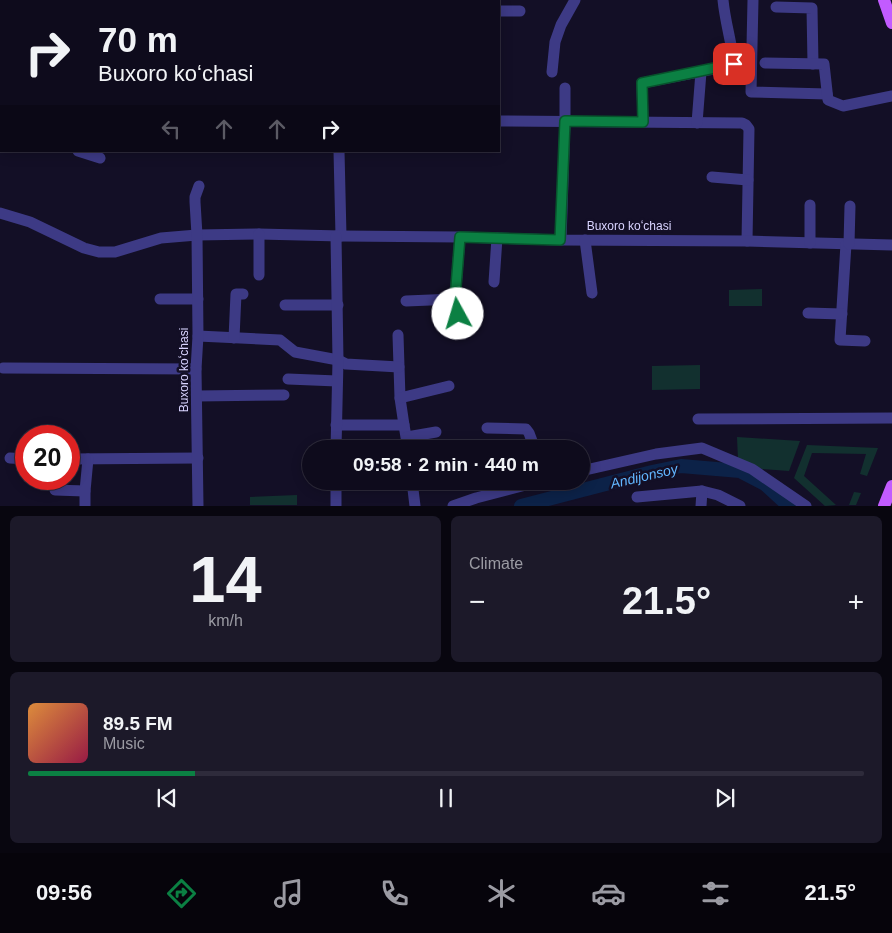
<!DOCTYPE html>
<html lang="en">
<head>
<meta charset="utf-8">
<style>
  :root { --surface:#0e0b1c; --page:#1c1929; --text:#f1f3f6; --muted:#9b9ba3; --line:#2e2b3b; --accent:#0b8043 }
  body { margin:0; font-family:Helvetica,sans-serif; background:var(--page); color:var(--text); height:100vh; display:flex; flex-direction:column; font-size:19px; white-space:nowrap }
  * { box-sizing:border-box; margin:0 }
  p { font-size:16px; color:var(--muted) }
  .icon { flex:none; width:28px; height:28px; fill:none; stroke:currentColor; stroke-width:2; stroke-linecap:round; stroke-linejoin:round }
  .map { position:relative; height:506px; overflow:hidden }
  .sheet { display:flex; flex-direction:column; gap:10px; padding:10px; background:#08060f; flex:1 }
  .sheet>* { flex:none }
  .banner { position:absolute; left:0px; top:0px; width:500px; height:152px; box-shadow:0 2px 12px #0003,0 0 0 1px var(--line); background:#0e0b1c; color:var(--text); overflow:hidden }
  .speed { position:absolute; left:15px; top:425px; display:flex; gap:10px; font-size:25px; font-weight:700; text-align:center }
  .speed>* { display:grid; place-content:center; width:65px; height:65px; border-radius:50%; background:var(--surface); box-shadow:0 2px 12px #0003,0 0 0 1px var(--line); line-height:1 }
  .speed .limit { border:8px solid #d22; background:#fff; color:#111 }
  .pin { position:absolute; display:grid; place-items:center; width:42px; height:42px; color:#fff; margin:-21px; border-radius:10px; box-shadow:0 2px 8px #0006 }
  .me { position:absolute; width:55px; margin:-28px; rotate:354deg; stroke-linejoin:round; filter:drop-shadow(0 0 4px #0008) }
  .turn { display:flex; align-items:center; gap:18px; height:105px; padding:0 15px; font-size:22px }
  .turn .icon { width:65px; height:65px; stroke-width:2.5 }
  .turn b { display:block; font-size:35px; line-height:42px }
  .lanes { display:flex; align-items:center; height:48px; padding:0 15px; background:#0003; justify-content:center; gap:25px; direction:ltr }
  .lanes .off { opacity:.35 }
  .big { font-size:38px; font-weight:700; line-height:1.1 }
  .sheet .widget { flex:1; display:flex; flex-direction:column; justify-content:center; gap:8px; min-width:0; padding:0 18px; border-radius:8px; background:var(--page) }
  .sheet .dial { align-items:center; gap:0 }
  .dial b { font-size:65px; line-height:1 }
  .song { display:flex; align-items:center; gap:15px }
  .cover { width:60px; height:60px; border-radius:8px; background:linear-gradient(135deg,hsl(30 70% 55%),hsl(340 70% 35%)) }
  .played { height:5px; border-radius:2px; background:linear-gradient(90deg,var(--accent) 20%,var(--line) 20%) }
  .keys { display:flex; justify-content:space-around; direction:ltr }
  .heat { display:flex; justify-content:space-between; align-items:center; font-size:28px; direction:ltr }
  .sheet .tiles { flex:1; display:grid; gap:10px; grid-template-columns:1fr 1fr }
  .widget:last-child { grid-column:span 2 }
  .trip { position:absolute; left:302px; top:440px; width:288px; height:50px; border-radius:25px; background:var(--surface); box-shadow:0 2px 12px #0003,0 0 0 1px var(--line); font-weight:700; line-height:50px; text-align:center }
  .menu { display:flex; height:80px; justify-content:space-around; align-items:center; background:#06040b; color:var(--muted) }
  .menu .icon { width:35px; height:35px }
  .menu .active { color:var(--accent) }
  .menu b { font-size:22px; color:var(--text) }
  .map>svg:first-child { display:block }
</style>
</head>
<body>
<div class="map">
<svg width="892" height="506" viewBox="0 0 892 506">
  <rect width="100%" height="100%" fill="#130f26"/>
  <!-- green -->
  <g fill="#12302f">
    <polygon points="762,289 762,306 729,306 729,290"/>
    <polygon points="700,365 700,389 652,390 652,366"/>
    <polygon points="737,437 800,441 789,471 762,469 738,460"/>
    <polygon points="807,445 878,448 867,476 860,474 866,454 812,453 804,476 836,505 825,506 794,478"/>
    <polygon points="854,492 861,493 856,505 849,505"/>
    <polygon points="297,495 297,505 250,505 250,497"/>
  </g>
  <g fill="none" stroke-linecap="round" stroke-linejoin="round">
    <!-- river -->
    <polyline stroke="#0c2248" stroke-width="14" points="521,506 652,472 681,466 740,471 765,484 789,506"/>
    <!-- minor -->
    <g stroke="#3d3a85" stroke-width="11">
      <polyline points="213,0 216,1"/>
      <polyline points="753,0 751,92 827,94"/>
      <polyline points="158,1 160,0"/>
      <polyline points="776,7 812,8 813,64"/>
      <polyline points="499,11 520,11"/>
      <polyline points="765,63 824,64 828,100 843,106 892,96"/>
      <polyline points="552,72 555,42 561,25 575,0"/>
      <polyline points="499,121 742,123 746,125 749,129 747,241"/>
      <path d="M 643,122 L 642,83 L 734,65 C 732,43 725,22 723,0"/>
      <polyline points="697,123 701,72"/>
      <polyline points="0,129 1,128"/>
      <polyline points="78,151 100,158"/>
      <polyline points="339,151 341,236"/>
      <polyline points="712,177 748,180"/>
      <polyline points="0,213 30,222 84,248 99,252 115,252 161,238 197,235 259,234 341,236 460,237 561,240 747,241 892,245"/>
      <polyline points="460,237 455,299 461,330"/>
      <polyline points="561,240 565,121 565,88"/>
      <polyline points="585,240 592,293"/>
      <polyline points="810,243 810,205"/>
      <polyline points="846,244 840,340 865,341"/>
      <polyline points="849,244 850,206"/>
      <polyline points="259,275 259,234"/>
      <polyline points="494,282 497,238"/>
      <polyline points="160,299 198,299"/>
      <polyline points="406,301 455,299"/>
      <polyline points="285,305 338,305"/>
      <polyline points="808,313 842,314"/>
      <polyline points="398,335 400,398 404,425"/>
      <polyline points="198,336 280,340 295,352 338,360 346,364 399,367"/>
      <polyline points="234,338 236,294 243,294"/>
      <polyline points="3,368 196,369"/>
      <polyline points="288,379 337,381"/>
      <polyline points="197,396 284,395"/>
      <polyline points="400,398 449,386"/>
      <polyline points="698,419 892,418"/>
      <polyline points="336,425 404,425 408,449"/>
      <polyline points="487,428 526,429 529,433 535,449"/>
      <polyline points="407,437 436,432"/>
      <polyline points="336,449 338,360 336,236"/>
      <polyline points="10,458 26,459"/>
      <polyline points="69,459 198,458"/>
      <polyline points="581,471 656,454 702,448 752,469 806,506"/>
      <polyline points="412,481 415,506"/>
      <polyline points="55,490 85,491"/>
      <polyline points="637,497 702,491 718,495 740,506"/>
      <polyline points="85,506 85,491 88,459"/>
      <polyline points="198,506 196,369 198,336 197,235 195,202 195,197 199,186"/>
      <polyline points="336,506 336,481"/>
      <polyline points="453,506 476,498 541,481"/>
      <polyline points="701,506 702,491"/>
    </g>
    <!-- major -->
    <g stroke="#c25bff" stroke-width="12">
      <polyline points="884,0 892,23"/>
      <polyline points="884,506 892,486"/>
    </g>
  </g>
  <g fill="none" stroke-linecap="round" stroke-linejoin="round">
    <defs>
      <polyline id="route" points="458,314 455,299 460,237 560,240 565,121 643,122 642,83 734,64"/>
    </defs>
    <!-- route casing -->
    <use href="#route" stroke="#07532c" stroke-width="12"/>
    <!-- route -->
    <use href="#route" stroke="#0b8043" stroke-width="9"/>
  </g>
  <g text-anchor="middle" dominant-baseline="central" stroke-width="5" stroke-linejoin="round" paint-order="stroke">
    <!-- street labels -->
    <g font-size="12" fill="#d9d4ff" stroke="#130f26">
      <text x="629" y="226">Buxoro koʻchasi</text>
      <text transform="translate(184 370) rotate(-90)">Buxoro koʻchasi</text>
    </g>
    <!-- water labels -->
    <g font-size="14" font-style="italic" fill="#62b6ff" stroke="#130f26">
      <text transform="translate(644 476) rotate(-13)">Andijonsoy</text>
    </g>
  </g>
</svg>
<div class="speed"><div class="limit">20</div></div>
<div class="pin" style="left:734px;top:64px;background:#d93025"><svg class="icon" aria-label="arrive" viewBox="0 0 24 24"><path d="M6 21V4h12l-3 4 3 4H6"/></svg></div>
<svg class="me" style="left:458px;top:314px" viewBox="-20 -20 40 40"><circle r="19" fill="#fff"/><path d="M0-13L10 11 0 6-10 11z" fill="#0b8043"/></svg>
<div class="trip">09:58 · 2 min · 440 m</div>
<div class="banner">
<div class="turn"><svg class="icon" aria-label="right" viewBox="0 0 24 24"><path d="M7 20v-9h11M14 6l5 5-5 5"/></svg><div><b>70 m</b>Buxoro koʻchasi</div></div>
<div class="lanes"><svg class="icon off" aria-label="left" viewBox="0 0 24 24"><path d="M17 20v-9H6M10 6l-5 5 5 5"/></svg><svg class="icon off" aria-label="ahead" viewBox="0 0 24 24"><path d="M12 20V5M6 11l6-6 6 6"/></svg><svg class="icon off" aria-label="ahead" viewBox="0 0 24 24"><path d="M12 20V5M6 11l6-6 6 6"/></svg><svg class="icon" aria-label="right" viewBox="0 0 24 24"><path d="M7 20v-9h11M14 6l5 5-5 5"/></svg></div>
</div>
</div>
<section class="sheet">
<div class="tiles">
<div class="widget dial"><b>14</b><p>km/h</p></div>
<div class="widget"><p>Climate</p>
<div class="heat"><a>−</a><b class="big">21.5°</b><a>+</a></div>
</div>
<div class="widget">
<div class="song"><i class="cover"></i><div><b>89.5 FM</b><p>Music</p></div></div>
<div class="played"></div>
<div class="keys"><svg class="icon" aria-label="previous" viewBox="0 0 24 24"><path d="M18 5L8 12l10 7zM5 5v14"/></svg><svg class="icon" aria-label="pause" viewBox="0 0 24 24"><path d="M8 5v14M16 5v14"/></svg><svg class="icon" aria-label="next" viewBox="0 0 24 24"><path d="M6 5l10 7-10 7zM19 5v14"/></svg></div>
</div>
</div>
</section>
<nav class="menu">
<b>09:56</b>
<svg class="icon active" aria-label="directions" viewBox="0 0 24 24"><path d="M12 3l9 9-9 9-9-9zM9 14v-3h6M13 9l2 2-2 2"/></svg>
<svg class="icon" aria-label="music" viewBox="0 0 24 24"><path d="M9 18V5l10-2v13"/><circle cx="6" cy="18" r="3"/><circle cx="16" cy="16" r="3"/></svg>
<svg class="icon" aria-label="phone" viewBox="0 0 24 24"><path d="M5 4h4l2 5-3 2q2 4 5 5l2-3 5 2v4C11 20 4 13 5 4z"/></svg>
<svg class="icon" aria-label="climate" viewBox="0 0 24 24"><path d="M12 3v18M4 7l16 10M4 17L20 7"/></svg>
<svg class="icon" aria-label="car" viewBox="0 0 24 24"><path d="M5 17H2v-5l4-1 3-4h7l3 4 3 1v5h-3M9 17h6M6 11h13"/><circle cx="7" cy="17" r="2"/><circle cx="17" cy="17" r="2"/></svg>
<svg class="icon" aria-label="filters" viewBox="0 0 24 24"><path d="M4 7h16M4 17h16"/><circle cx="9" cy="7" r="2"/><circle cx="15" cy="17" r="2"/></svg>
<b>21.5°</b>
</nav>
</body>
</html>
